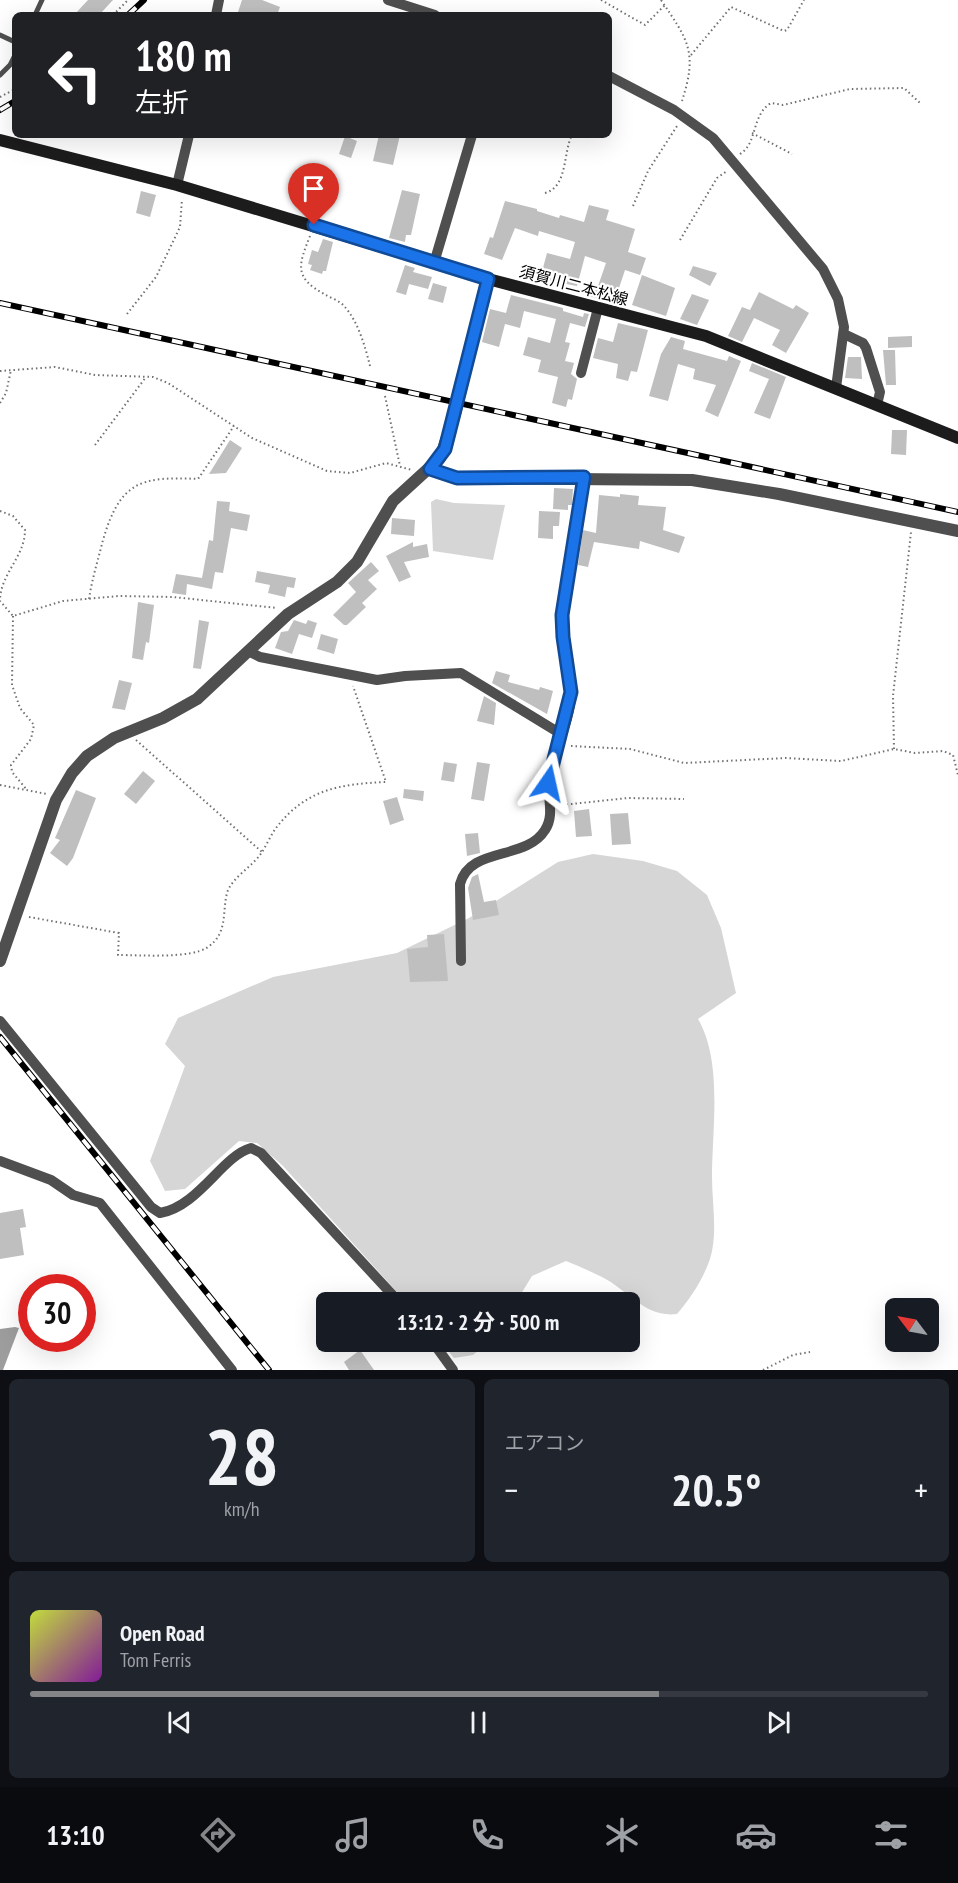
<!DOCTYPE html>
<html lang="ja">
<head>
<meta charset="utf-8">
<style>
  :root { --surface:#171b24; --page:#20242c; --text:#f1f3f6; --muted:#9ea1a6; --line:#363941; --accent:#858687 }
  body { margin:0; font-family:"PT Sans Narrow","Noto Sans JP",sans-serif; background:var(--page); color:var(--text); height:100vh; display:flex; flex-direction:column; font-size:22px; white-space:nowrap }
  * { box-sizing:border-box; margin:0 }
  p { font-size:20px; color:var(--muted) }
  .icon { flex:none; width:33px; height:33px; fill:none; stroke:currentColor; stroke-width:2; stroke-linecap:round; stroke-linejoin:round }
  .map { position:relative; height:1370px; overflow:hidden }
  .details { display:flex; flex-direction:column; gap:9px; padding:9px; background:#0d0f14; flex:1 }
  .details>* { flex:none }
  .guide { position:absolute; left:12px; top:12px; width:600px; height:126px; border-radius:9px; box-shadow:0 6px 24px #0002; background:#202124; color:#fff; overflow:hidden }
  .needle { width:39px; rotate:302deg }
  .buttons { position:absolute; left:885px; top:1298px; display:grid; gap:12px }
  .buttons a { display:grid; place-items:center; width:54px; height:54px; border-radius:9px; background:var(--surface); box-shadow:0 6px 24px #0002; font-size:30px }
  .speed { position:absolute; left:18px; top:1274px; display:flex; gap:12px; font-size:30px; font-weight:700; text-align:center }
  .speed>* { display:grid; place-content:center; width:78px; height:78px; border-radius:50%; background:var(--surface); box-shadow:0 6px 24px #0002; line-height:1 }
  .speed .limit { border:9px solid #d22; background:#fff; color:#111 }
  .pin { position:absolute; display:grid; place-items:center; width:51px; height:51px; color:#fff; margin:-62px -26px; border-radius:50% 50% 50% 0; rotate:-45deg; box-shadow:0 0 6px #0007 }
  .pin .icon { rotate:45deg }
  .me { position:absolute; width:66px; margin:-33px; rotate:11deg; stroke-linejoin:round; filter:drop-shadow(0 0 4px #0008) }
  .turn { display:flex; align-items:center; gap:21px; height:126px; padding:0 24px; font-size:27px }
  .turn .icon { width:78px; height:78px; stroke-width:2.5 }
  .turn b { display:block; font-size:42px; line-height:51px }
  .big { font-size:45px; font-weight:700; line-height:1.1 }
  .details .card { flex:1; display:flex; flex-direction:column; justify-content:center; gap:9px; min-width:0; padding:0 21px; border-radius:9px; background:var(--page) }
  .details .dial { align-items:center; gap:0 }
  .dial b { font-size:78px; line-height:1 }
  .song { display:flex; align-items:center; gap:18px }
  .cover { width:72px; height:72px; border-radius:9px; background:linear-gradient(135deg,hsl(70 70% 55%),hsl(290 70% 35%)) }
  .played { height:6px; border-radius:3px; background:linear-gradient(90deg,var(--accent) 70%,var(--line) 70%) }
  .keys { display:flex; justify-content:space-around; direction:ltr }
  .heat { display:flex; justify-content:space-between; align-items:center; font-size:33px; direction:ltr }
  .details .tiles { flex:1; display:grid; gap:9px; grid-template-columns:1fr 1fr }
  .card:last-child { grid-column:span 2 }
  .trip { position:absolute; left:316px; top:1292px; width:324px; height:60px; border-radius:9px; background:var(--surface); box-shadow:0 6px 24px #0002; font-weight:700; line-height:60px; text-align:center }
  .menu { display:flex; height:96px; justify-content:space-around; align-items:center; background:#090b0e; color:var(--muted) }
  .menu .icon { width:42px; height:42px }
  .menu .current { color:var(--accent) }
  .menu b { font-size:27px; color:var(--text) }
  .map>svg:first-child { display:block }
</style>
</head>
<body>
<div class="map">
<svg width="958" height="1370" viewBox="0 0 958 1370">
  <rect width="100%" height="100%" fill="#fff"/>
  <!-- green -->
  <g fill="#d6d6d6">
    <polygon points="436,499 454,503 505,505 493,560 433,551 431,502"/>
    <path d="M 593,854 L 643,861 L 677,871 L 707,895 L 721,928 L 736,993 L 698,1019 C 723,1062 712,1129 712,1177 C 712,1204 718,1233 710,1259 C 703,1279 691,1298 677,1314 C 645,1318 628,1290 602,1277 C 590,1271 578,1266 566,1261 L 532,1276 L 516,1302 L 406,1302 L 283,1166 L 257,1143 L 239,1141 L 185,1189 L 165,1191 L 150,1161 L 185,1066 L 165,1044 L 178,1018 L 273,977 L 397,953 L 469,918 L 558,862 Z"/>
    <polygon points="440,1341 490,1341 473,1355 454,1358"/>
  </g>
  <!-- water -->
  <polygon fill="#9d9d9d" points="15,1327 19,1328 3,1370 0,1370 0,1329"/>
  <!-- building -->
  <g fill="#bfbfbf">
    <polygon points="88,0 113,0 99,15 74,15"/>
    <polygon points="242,0 262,0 280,7 277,15 237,15"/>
    <polygon points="379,135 400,135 393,165 373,161"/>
    <polygon points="345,136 357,141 351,158 339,154"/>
    <polygon points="402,190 420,194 411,235 406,235 405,242 389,238"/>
    <polygon points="141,191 156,195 150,217 136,213"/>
    <polygon points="505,201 537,209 537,211 559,218 560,215 584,222 589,205 609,210 606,220 635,229 628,252 646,258 640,275 625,270 617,294 609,292 606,301 589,296 593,284 598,286 606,263 585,256 577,286 540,279 547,253 570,259 575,242 539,231 538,236 515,228 502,260 484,254 490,237 493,238"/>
    <polygon points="323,239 333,242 326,271 323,271 322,274 310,270 312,265 308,264 312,250 318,252"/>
    <polygon points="405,265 415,268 413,272 432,277 428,289 409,284 406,295 396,292"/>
    <polygon points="693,266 717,273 710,286 689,275"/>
    <polygon points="642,275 675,288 666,316 632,305"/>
    <polygon points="433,283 447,287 443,303 428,299"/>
    <polygon points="759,292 793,309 796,305 809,313 786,353 772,345 780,330 754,318 742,342 728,336 742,307 750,310"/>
    <polygon points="692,294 709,300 697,325 680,319"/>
    <polygon points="511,295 563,308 563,311 583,317 584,313 589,314 585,327 570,323 565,342 570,343 565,361 574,363 571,374 577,379 572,400 568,399 566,407 552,403 558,377 538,372 541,360 523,355 528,337 550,343 556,319 524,311 520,328 505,324 499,347 482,342 490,309 506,313"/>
    <polygon points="618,323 648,330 637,372 631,371 628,381 616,378 618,364 593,358 598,338 613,342"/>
    <polygon points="912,336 912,347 888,348 888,337"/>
    <polygon points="671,337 685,341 683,349 727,361 729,356 741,361 718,417 705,411 716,385 693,379 695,369 678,364 668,401 649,396 661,354"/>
    <polygon points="883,350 895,350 896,385 886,385"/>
    <polygon points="848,357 861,357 862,379 845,378"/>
    <polygon points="752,363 786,377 770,419 754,413 769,379 749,371"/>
    <polygon points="892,430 907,430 906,455 891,454"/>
    <polygon points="230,440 242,448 226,473 209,474"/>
    <polygon points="554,488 573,489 572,505 568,505 568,510 553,509"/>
    <polygon points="620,494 639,496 638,505 666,507 663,530 685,537 679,553 640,541 639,549 594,542 588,567 578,565 583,530 596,533 599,495 620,497"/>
    <polygon points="217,501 230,502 229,511 250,515 247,531 231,528 223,573 215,572 212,589 187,584 186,595 172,593 176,574 202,578 209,540 213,541"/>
    <polygon points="539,511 560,512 559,526 553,526 553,539 538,538"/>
    <polygon points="392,518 415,520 414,536 391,534"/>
    <polygon points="413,542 413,547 427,544 429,557 404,562 411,577 399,582 386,556"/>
    <polygon points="371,562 379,571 368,580 377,589 362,603 366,607 347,625 344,625 333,615 356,592 348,583"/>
    <polygon points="257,571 296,578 294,588 287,587 285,597 268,593 270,585 255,582"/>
    <polygon points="138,602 154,605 149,643 146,642 143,660 132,658"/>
    <polygon points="199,620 209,622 201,669 193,668"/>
    <polygon points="294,620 306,624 308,620 317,623 312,638 299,634 292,654 275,648 281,632 288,631"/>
    <polygon points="321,634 338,639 334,654 317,649"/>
    <polygon points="496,671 510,675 508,682 539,690 540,687 553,691 547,714 492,683"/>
    <polygon points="119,680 132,683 125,710 112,708"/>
    <polygon points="484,696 496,703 494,725 477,721"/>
    <polygon points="444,762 457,764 454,782 441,780"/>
    <polygon points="477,762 490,764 484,801 471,799"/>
    <polygon points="143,771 155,781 136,804 124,794"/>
    <polygon points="404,789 424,791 423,801 403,798"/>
    <polygon points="76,790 96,798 73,858 67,866 50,853 60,840 55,838"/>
    <polygon points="397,797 404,820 390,825 383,801"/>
    <polygon points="589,809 592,836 576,837 574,811"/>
    <polygon points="628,813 631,844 612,845 610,814"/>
    <polygon points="478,833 480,853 467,856 465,834"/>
    <polygon points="478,874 484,902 496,900 499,915 473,920 468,888 472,877"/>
    <polygon points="444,934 448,981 410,982 407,949 428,947 427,935"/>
    <polygon points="23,1209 26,1227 20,1228 24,1255 0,1259 0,1213"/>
    <polygon points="360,1350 374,1370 349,1370 344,1362"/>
  </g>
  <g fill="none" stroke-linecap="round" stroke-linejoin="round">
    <!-- path -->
    <g stroke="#717171" stroke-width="2" stroke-dasharray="1.5 3" stroke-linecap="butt">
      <polyline points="601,0 645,25 665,5"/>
      <path d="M 661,0 C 688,40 698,52 682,101"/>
      <polyline points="113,15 128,0"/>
      <polyline points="691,55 731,7 784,31 787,30 804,0"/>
      <polyline points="0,97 15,89"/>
      <polyline points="752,133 792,154"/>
      <path d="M 740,154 C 758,143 751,115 771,103 L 783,105 L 850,89 L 904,88 L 920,103"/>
      <path d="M 545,193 C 568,187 563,152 572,135"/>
      <polyline points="633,206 648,171 677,126"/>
      <path d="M 310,236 C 299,264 293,277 324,294 C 330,298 339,300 344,306 C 358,321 365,346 370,366"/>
      <polyline points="680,240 717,178 727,171"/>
      <polyline points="127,314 156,277 180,227 182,199"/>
      <polyline points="0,371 55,367 95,375 153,377 168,383 252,438 327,471 350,473 386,463 412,470"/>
      <polyline points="385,396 400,466"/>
      <polyline points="0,403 6,393 11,370"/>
      <polyline points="95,445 146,377"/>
      <path d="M 0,511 L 13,516 L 25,530 C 25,557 0,574 0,601 L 13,616 L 63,601 L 119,596 L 173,597 L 277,608"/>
      <path d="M 89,599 C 92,579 98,560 103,540 C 120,482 140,476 198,479 L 234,426"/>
      <polyline points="13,616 12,685 20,708 34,725 31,739 11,765 12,772 27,790"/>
      <polyline points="136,740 262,852"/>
      <polyline points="571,746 630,749 684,763 786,758 841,761 894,749 915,753 943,751 953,755 958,775"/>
      <polyline points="894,749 893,696 911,532"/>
      <polyline points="0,785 47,794"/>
      <polyline points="562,805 628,798 684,799"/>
      <path d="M 29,917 L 119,933 L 118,955 C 140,955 191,959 208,947 C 228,933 222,913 227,893 C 231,879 251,867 260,855 C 266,847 270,836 276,828 C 306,789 340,784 386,782 L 353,686"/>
      <polyline points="763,1370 793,1355 810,1352"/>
    </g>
    <!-- service -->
    <g stroke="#4f4f4f" stroke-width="5">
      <polyline points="35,15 42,0"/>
      <polyline points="0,35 15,42"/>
      <polyline points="0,75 10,65 15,55"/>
    </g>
    <!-- minor -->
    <g stroke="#4f4f4f" stroke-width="10">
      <polyline points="388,0 435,15"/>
      <polyline points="216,15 219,0"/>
      <polyline points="609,76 674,110 713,138 823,269 838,299 844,327 836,388"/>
      <polyline points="177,185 189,135"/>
      <polyline points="434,263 472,135"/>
      <polyline points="844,334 863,343 866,348 880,392 877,405"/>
      <polyline points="581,373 598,308"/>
      <polyline points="248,651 260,657 377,680 405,676 461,673 561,734"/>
      <path d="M 461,961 L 460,884 C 470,846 526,861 545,830 C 555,815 547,798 549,781 C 552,751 571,723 571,692 C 572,669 563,640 562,615 L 584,477"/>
      <path d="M 0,1021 L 151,1207 L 160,1213 C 199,1206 222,1156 251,1148 L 261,1153 L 399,1302"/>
      <polyline points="0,1161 51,1180 73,1195 100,1203 232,1370"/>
      <polyline points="432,1341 453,1370"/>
    </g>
    <!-- tertiary -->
    <g stroke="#4f4f4f" stroke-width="12">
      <polyline points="430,469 457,478 692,480 779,494 958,531"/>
      <polyline points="0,961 56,800 72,773 87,756 114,738 163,718 197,699 288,614 337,582 357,562 393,501 440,458 455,414 488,279"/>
    </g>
    <!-- secondary -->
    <polyline stroke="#1c1c1c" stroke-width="12" points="0,140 177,185 488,279 706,336 958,438"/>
    <defs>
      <g id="rail">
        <polyline points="128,15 144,0"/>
        <polyline points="0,110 15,101"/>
        <polyline points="0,303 958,512"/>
        <polyline points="0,1037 269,1370"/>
      </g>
    </defs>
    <!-- rail casing -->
    <use href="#rail" stroke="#000" stroke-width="6"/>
    <!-- rail -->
    <use href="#rail" stroke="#fff" stroke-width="4" stroke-dasharray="11" stroke-linecap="butt"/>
  </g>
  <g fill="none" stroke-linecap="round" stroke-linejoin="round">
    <defs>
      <polyline id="route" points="314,225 488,279 445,449 430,469 457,478 584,477 562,615 563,637 571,692 548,783"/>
    </defs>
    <!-- route casing -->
    <use href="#route" stroke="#114b97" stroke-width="15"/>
    <!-- route -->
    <use href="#route" stroke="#1a73e8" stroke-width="10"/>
  </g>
  <g text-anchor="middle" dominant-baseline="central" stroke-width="4.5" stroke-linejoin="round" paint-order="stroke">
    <!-- street labels -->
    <g font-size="16" fill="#000" stroke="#fff">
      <text transform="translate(574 285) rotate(15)">須賀川二本松線</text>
    </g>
  </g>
</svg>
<div class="buttons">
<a><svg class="needle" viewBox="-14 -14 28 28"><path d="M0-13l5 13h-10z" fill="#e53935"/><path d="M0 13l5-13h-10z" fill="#9ea1a6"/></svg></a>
</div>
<div class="speed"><div class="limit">30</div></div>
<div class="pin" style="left:314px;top:225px;background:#d93025"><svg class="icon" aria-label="arrive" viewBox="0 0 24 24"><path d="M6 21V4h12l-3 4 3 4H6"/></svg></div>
<svg class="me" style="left:548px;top:783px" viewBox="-20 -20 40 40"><path d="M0-17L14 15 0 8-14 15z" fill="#1a73e8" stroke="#fff" stroke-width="4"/></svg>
<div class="trip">13:12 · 2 分 · 500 m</div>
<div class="guide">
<div class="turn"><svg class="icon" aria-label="left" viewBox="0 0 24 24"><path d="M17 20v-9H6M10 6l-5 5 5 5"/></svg><div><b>180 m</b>左折</div></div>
</div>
</div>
<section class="details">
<div class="tiles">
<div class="card dial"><b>28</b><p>km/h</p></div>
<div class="card"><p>エアコン</p>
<div class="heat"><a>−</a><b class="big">20.5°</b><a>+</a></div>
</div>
<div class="card">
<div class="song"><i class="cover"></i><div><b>Open Road</b><p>Tom Ferris</p></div></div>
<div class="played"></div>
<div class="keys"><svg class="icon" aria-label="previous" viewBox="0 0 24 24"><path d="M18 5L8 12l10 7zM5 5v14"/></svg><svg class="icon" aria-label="pause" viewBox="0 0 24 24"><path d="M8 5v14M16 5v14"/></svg><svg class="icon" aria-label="next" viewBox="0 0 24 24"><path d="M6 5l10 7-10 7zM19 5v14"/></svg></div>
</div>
</div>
</section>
<nav class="menu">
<b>13:10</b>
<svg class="icon current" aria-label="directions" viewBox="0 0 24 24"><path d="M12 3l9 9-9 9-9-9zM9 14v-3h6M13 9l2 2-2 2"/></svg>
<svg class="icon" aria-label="music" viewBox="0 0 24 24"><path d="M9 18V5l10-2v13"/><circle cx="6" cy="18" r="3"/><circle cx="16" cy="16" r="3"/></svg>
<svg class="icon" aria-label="phone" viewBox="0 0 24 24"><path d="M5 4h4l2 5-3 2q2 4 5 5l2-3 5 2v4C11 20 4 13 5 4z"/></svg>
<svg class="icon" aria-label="climate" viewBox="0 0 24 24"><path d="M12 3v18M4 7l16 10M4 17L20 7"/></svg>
<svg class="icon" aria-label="car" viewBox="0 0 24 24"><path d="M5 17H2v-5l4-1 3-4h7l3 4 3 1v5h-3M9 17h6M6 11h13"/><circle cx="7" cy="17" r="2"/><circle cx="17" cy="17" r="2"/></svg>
<svg class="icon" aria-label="filters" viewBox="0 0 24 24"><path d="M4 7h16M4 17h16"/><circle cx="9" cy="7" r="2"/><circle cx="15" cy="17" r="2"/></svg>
</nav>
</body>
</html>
